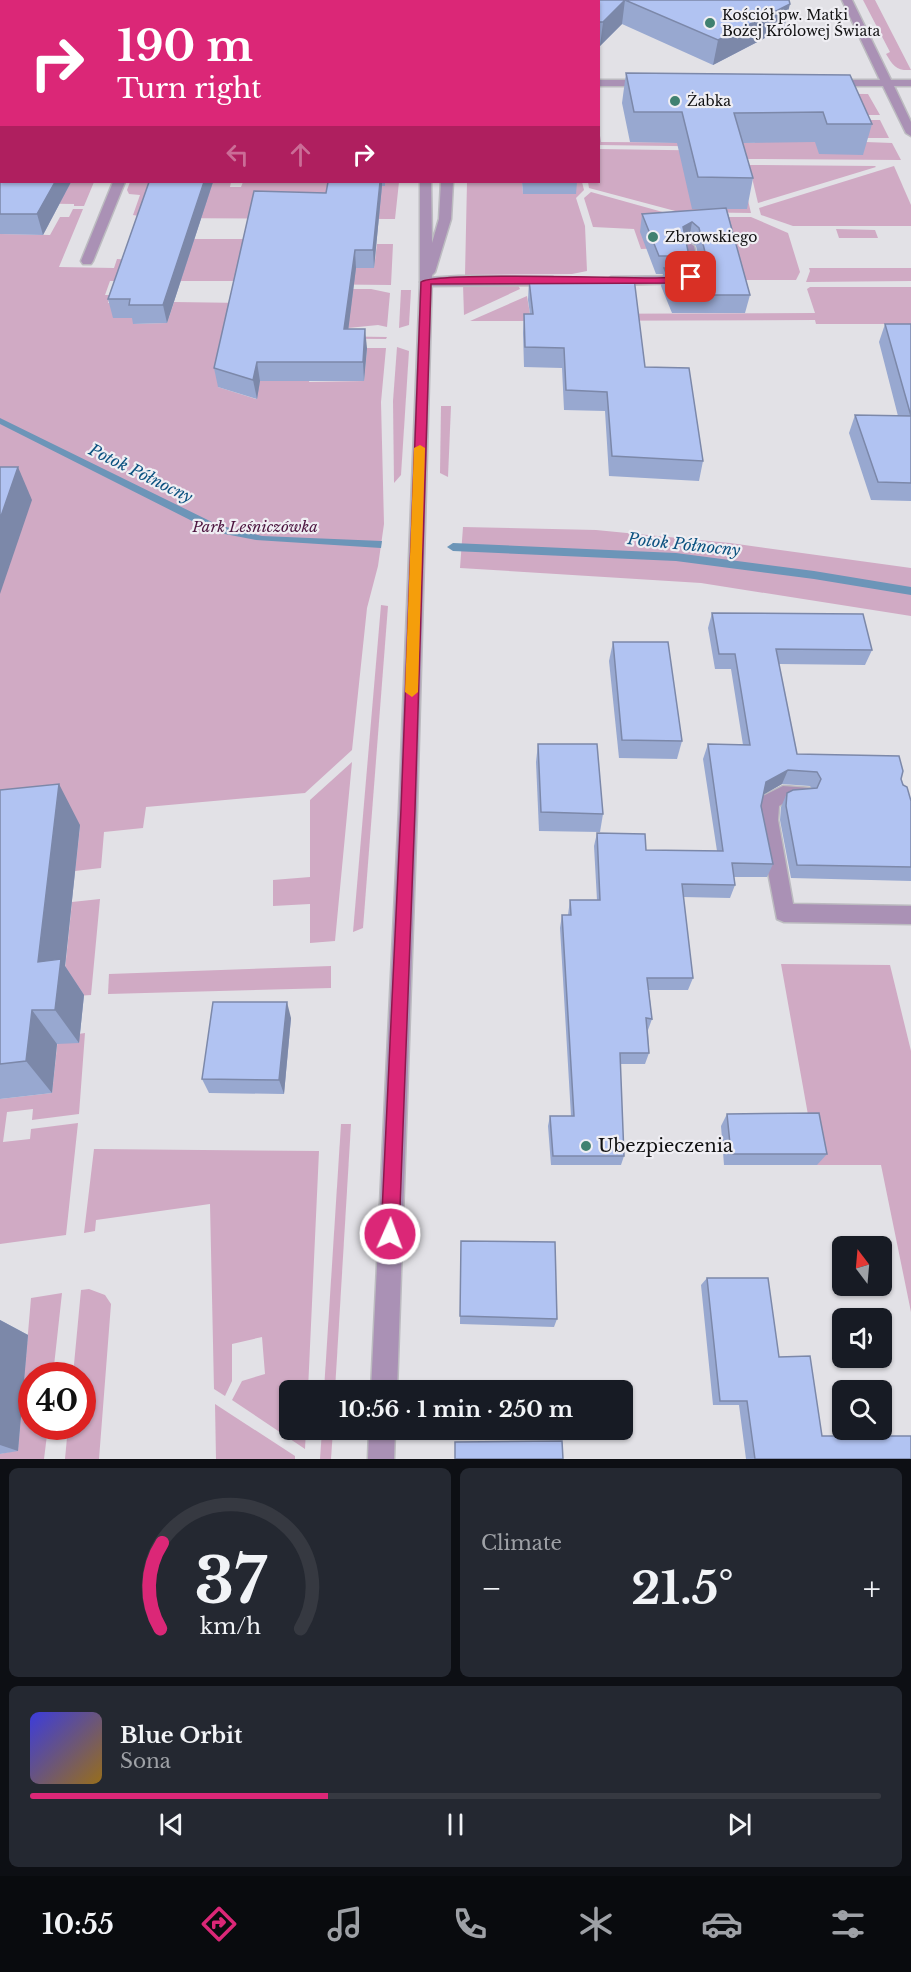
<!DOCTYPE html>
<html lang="en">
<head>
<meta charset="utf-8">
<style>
  :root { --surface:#171b24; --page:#242831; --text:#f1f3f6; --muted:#9ea1a6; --line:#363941; --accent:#db2777 }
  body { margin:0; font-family:"Libre Baskerville",serif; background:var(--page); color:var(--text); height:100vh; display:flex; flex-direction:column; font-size:22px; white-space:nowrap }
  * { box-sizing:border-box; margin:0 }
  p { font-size:20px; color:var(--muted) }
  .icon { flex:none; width:33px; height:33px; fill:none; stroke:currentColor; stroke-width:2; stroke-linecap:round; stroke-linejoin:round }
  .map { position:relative; height:1459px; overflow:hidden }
  .details { display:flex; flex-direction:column; gap:9px; padding:9px; background:#0d0f14; flex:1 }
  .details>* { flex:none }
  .top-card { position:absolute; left:0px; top:0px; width:600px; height:183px; box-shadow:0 2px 4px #0004; background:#db2777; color:#fff; overflow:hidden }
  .needle { width:39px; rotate:344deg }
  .buttons { position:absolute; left:832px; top:1236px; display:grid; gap:12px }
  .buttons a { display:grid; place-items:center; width:60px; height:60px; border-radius:9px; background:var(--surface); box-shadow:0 2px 4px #0004; font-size:30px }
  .speed { position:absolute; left:18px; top:1362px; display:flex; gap:12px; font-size:30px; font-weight:700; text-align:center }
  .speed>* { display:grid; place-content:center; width:78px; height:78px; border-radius:50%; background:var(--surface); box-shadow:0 2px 4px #0004; line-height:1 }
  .speed .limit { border:9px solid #d22; background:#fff; color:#111 }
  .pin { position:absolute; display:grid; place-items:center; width:51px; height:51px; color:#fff; margin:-26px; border-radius:12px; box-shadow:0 3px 9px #0006 }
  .me { position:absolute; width:66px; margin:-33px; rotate:2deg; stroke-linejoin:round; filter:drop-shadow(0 0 4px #0008) }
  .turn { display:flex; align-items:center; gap:21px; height:126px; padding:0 18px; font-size:27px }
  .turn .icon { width:78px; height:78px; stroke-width:2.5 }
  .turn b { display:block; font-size:42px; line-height:51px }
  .lanes { display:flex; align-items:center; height:57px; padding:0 18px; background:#0003; justify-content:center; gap:30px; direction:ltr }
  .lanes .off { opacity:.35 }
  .big { font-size:45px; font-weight:700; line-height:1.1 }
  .details .widget { flex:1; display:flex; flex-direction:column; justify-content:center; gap:9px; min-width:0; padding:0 21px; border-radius:9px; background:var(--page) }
  .details .dial { align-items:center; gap:0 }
  .dial svg { height:156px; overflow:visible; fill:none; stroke:var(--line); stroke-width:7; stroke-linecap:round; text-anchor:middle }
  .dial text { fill:var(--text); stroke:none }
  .song { display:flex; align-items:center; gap:18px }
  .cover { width:72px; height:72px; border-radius:9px; background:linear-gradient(135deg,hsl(240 70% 55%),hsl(40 70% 35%)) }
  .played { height:6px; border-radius:3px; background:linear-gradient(90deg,var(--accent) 35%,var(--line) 35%) }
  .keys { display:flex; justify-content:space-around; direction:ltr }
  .heat { display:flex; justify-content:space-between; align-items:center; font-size:33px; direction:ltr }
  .details .tiles { flex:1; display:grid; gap:9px; grid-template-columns:1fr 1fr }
  .widget:last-child { grid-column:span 2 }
  .trip { position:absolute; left:279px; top:1380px; width:354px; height:60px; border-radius:9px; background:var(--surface); box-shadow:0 2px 4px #0004; font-weight:700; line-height:60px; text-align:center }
  .menu { display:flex; height:96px; justify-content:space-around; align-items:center; background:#090b0e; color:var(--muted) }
  .menu .icon { width:42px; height:42px }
  .menu .active { color:var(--accent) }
  .menu b { font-size:27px; color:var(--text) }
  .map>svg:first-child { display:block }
</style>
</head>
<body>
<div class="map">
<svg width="911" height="1459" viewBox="0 0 911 1459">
  <rect width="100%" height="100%" fill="#e2e1e6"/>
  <!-- green -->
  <g fill="#d0aac4" fill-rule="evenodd">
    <path d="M 863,0 L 875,0 L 911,70 C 897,71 893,66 886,54 L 890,52 Z"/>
    <polygon points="739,93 868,94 880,115 855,115 856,120 880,120 889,138 864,138 866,142 892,143 901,160 745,159 742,147 599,145 598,123 601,142 755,143"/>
    <polygon points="1,146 2,182 94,182 84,206 74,206 74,204 0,203"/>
    <polygon points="599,149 734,151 692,208 737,209 747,196 751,213 679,212 589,188 588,182 598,182"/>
    <polygon points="749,165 875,166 876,167 758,203"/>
    <polygon points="894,166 911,205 911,226 793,226 761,215 759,208"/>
    <polygon points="130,182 231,182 230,187 241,187 243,182 333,182 333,186 384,186 385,182 399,182 395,219 151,218 133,215 140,195 129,194 127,190"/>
    <polygon points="467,182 522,182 523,194 566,182 582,182 584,190 576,198 585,226 587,271 572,274 465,275"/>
    <polygon points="591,192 677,216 670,248 641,249 634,229 593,227 584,198"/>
    <path d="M 73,209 L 83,209 L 59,267 L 114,268 L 117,259 L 134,260 L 187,239 L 259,239 L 374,268 L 377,244 L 393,244 L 391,285 L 293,284 L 246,335 L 387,337 L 386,339 L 260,338 L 218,387 L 256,399 L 263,366 L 311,366 L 309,382 L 364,381 L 367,348 L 386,348 L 381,402 L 384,524 L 378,566 L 367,608 L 352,750 L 305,793 L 146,807 L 143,828 L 104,832 L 101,868 L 75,871 L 80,826 L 0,853 L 0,234 L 50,235 L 60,217 L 69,217 ZM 110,281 L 250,281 L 245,303 L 174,302 L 167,323 L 134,324 L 135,318 L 113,318 L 117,303 L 108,303 L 110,295 L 105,295 Z"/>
    <polygon points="685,217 751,217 788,233 800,272 796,280 709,280 727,244 689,242"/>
    <polygon points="836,229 875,230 878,238 839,238"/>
    <polygon points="809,268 911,268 911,281 806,282 810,271"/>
    <polygon points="463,285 518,285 520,289 464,315"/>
    <polygon points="810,287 911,287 911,324 816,324 815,320 470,321 527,296 530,314 815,313 807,289"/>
    <polygon points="353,289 371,289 390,293 387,327 378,325 348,328"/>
    <polygon points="401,290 411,290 409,325 399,328"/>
    <polygon points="397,347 409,351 401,475 394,483 393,401"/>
    <polygon points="441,406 451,406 448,477 440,473"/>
    <polygon points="463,527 596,530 730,543 911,568 911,616 701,583 460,568"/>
    <polygon points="381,605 388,606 363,928 353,932"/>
    <polygon points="352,762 335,941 310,943 310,904 273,906 273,880 310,877 310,800"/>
    <polygon points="100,899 91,995 62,997 72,902"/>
    <polygon points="781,964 890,965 911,1051 911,1312 881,1165 817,1165"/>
    <polygon points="331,966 331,988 108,994 109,974"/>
    <polygon points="85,1033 79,1114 32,1120 33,1109 7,1112 3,1142 30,1139 31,1129 78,1123 66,1235 0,1244 0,1099 52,1093 58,1037"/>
    <polygon points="341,1124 351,1124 335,1390 324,1390"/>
    <polygon points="94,1149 319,1151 308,1390 290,1390 290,1430 306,1430 305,1449 232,1400 242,1381 265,1374 262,1337 232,1344 232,1381 225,1396 214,1389 210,1204 96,1220 95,1231 84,1233"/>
    <polygon points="89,1289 105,1295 111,1304 99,1459 65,1459 68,1427 82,1426 82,1376 73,1375 81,1290"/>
    <polygon points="62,1293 53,1375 32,1376 32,1426 48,1427 44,1459 0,1459 0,1454 18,1450 31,1298"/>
    <polygon points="215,1404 295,1456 295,1459 216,1459"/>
    <polygon points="322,1430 333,1430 331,1459 320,1459"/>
  </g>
  <!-- water -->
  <polygon fill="#6c95b8" points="0,418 218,525 262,536 382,541 381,548 256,540 225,534 204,527 0,424"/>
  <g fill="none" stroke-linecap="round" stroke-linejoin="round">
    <!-- stream -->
    <polygon fill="#6c95b8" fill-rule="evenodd" points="453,543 676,553 814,571 911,587 911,595 814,579 676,561 453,551 447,547"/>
    <defs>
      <g id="service">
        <polygon points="420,0 431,0 432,2 421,2"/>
        <polygon points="113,182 125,182 93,261 91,264 83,264 81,261"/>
        <polygon points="688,242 694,246 699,269 695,280 689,283 611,285 605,281 611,277 683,276 687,269 682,246"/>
        <polygon points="459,276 553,277 559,281 553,285 426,286 420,282 426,278"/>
        <polygon points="783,786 810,788 812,794 810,800 786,802 779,806 778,820 793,904 911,906 911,924 784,922 777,919 758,820 763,796"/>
      </g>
      <g id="minor">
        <polygon points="842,0 852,0 891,80 911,80 911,86 894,86 911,122 911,136 906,133 883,86 828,86 823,83 828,80 880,80"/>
        <polygon points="598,80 648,80 653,83 648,86 598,86"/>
        <rect x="0" y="81" width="2" height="6"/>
      </g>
      <g id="tertiary">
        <rect x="430" y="0" width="10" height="2"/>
        <rect x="445" y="0" width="10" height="2"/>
        <polygon points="420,182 431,182 432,243 439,219 441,182 453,182 451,219 435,272 432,275 417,809 397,1390 371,1390 399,809 420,282"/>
        <polygon points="369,1430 395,1430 394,1459 368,1459"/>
      </g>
    </defs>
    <!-- service casing -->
    <use href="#service" stroke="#bcbbc0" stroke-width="3"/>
    <!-- minor casing -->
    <use href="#minor" stroke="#bcbbc0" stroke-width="3"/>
    <!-- tertiary casing -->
    <use href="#tertiary" stroke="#bcbbc0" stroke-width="3"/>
    <!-- service -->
    <use href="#service" fill="#aa91b5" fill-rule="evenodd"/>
    <!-- minor -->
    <use href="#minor" fill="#aa91b5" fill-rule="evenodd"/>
    <!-- tertiary -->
    <use href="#tertiary" fill="#aa91b5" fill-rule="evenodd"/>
  </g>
  <!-- wall -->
  <g fill="#98a8d0" fill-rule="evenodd">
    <polygon points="495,0 789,0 784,28 713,65 622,24 600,46 598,46 598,2 495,2"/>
    <path d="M 626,73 L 850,75 L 872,124 L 863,155 L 819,154 L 815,142 L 743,143 L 753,178 L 747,209 L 727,209 L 750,295 L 745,313 L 672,313 L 661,286 L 663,274 L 656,274 L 640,232 L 642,214 L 719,209 L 692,209 L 677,143 L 630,142 L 622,103 ZM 689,240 L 696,246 L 700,263 L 699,264 L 688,268 L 685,268 L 686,242 Z"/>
    <polygon points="0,171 71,182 43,235 0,234"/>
    <polygon points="149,182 213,182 167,323 133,324 132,318 113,318 108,299"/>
    <polygon points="328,182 385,182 385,186 382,186 374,268 356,268 348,329 367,348 364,381 260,381 257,399 218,387 214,368 326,193"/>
    <polygon points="522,182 577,182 576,194 523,194"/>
    <polygon points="529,280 645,367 703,461 699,481 609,476 605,411 564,410 562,368 524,367 523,333 524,314 530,314 528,300"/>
    <polygon points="885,324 911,324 911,501 871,500 849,433 855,415 898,416 879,342"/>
    <polygon points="712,613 872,650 865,665 779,664 797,754 901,779 911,801 911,881 791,878 780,820 781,807 787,793 812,789 810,786 782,784 764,794 761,806 773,864 767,877 734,877 735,885 730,898 683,897 693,978 688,990 649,990 652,1019 648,1030 649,1053 645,1064 620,1064 624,1156 621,1165 551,1165 548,1126 550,1116 571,1116 560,928 562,915 568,915 570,900 597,900 594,846 597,833 646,850 717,851 703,759 708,744 743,745 731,669 715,669 708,628"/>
    <polygon points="613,642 682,741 677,759 619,758 609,661"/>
    <polygon points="538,744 603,814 600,832 539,831 536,762"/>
    <polygon points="0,790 80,825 65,966 84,995 79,1043 57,1044 52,1093 0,1099"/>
    <polygon points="291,1018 284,1094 209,1093 202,1079"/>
    <polygon points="727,1114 827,1154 817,1165 724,1165 721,1126"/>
    <polygon points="461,1251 557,1319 554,1327 460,1324"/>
    <polygon points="707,1278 779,1357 822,1436 911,1459 746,1459 739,1405 713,1405 701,1285"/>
    <polygon points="0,1320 28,1335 18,1451 0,1454"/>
  </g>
  <!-- shaded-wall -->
  <g fill="#7c88a9">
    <polygon points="625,0 622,24 600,46 603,22"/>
    <polygon points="790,4 784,28 713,65 718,40"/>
    <polygon points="55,182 71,182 43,235 37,214"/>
    <polygon points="204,182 213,182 167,323 163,305"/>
    <polygon points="380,182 382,182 382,186 374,268 373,250"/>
    <polygon points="692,222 689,240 680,245 683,227"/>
    <polygon points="355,250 356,268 346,348 344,329"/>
    <polygon points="688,251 685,269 682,274 685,256"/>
    <polygon points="365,329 367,348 364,381 363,362"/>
    <polygon points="257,362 260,381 257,399 253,380"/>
    <polygon points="18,467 32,500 0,594 0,519"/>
    <polygon points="788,770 782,784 761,796 766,782"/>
    <polygon points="59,784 80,825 65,966 84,995 79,1043 55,1010 38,962"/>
    <polygon points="287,1002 291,1018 284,1094 279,1080"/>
    <polygon points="32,1010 57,1044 52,1093 26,1061"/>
    <polygon points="0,1320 28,1335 18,1451 0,1445"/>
  </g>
  <!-- building -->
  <g fill="#b1c3f2" stroke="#7c88a9" stroke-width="1.5">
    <polygon points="179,0 383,0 383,2 178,2"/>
    <polygon points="498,0 625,0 603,22 598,22 598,2 498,2"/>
    <polygon points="625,0 789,0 790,4 718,40"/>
    <polygon points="626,73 850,75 872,124 827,124 823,112 734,113 753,178 698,177 682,112 634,112"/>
    <polygon points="2,168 2,182 55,182 37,214 0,214 0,171"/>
    <polygon points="149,182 204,182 163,305 129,305 130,299 108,299"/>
    <polygon points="328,182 380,182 373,250 355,250 344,329 365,329 363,362 257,362 253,380 214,368 254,191 326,193"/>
    <polygon points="726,208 750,295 675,295 664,268 688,268 699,264 705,252 699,228 692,222 683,227 688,251 685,256 659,256 642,214"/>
    <polygon points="634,278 645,367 689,368 703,461 612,456 607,392 566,390 564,348 525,347 524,314 533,314 529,280"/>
    <polygon points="885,324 911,324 911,483 878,482 855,415 911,416"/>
    <polygon points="0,467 18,467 0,519"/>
    <polygon points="712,613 863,614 872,650 776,649 797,754 899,756 903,771 901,779 903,785 907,787 911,801 911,867 797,865 786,806 787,793 793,790 817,788 821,779 817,772 788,770 766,782 761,806 773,864 732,863 735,885 682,884 693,978 647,978 652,1019 646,1018 649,1053 620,1053 624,1156 553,1156 550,1116 574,1116 562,915 571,915 570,900 600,900 597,833 645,834 646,850 723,851 708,744 750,745 735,654 719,654"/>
    <polygon points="613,642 668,642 682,741 622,740"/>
    <polygon points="538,744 597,744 603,814 541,812"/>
    <polygon points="59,784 38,962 61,959 55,1010 32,1010 26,1061 0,1064 0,790"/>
    <polygon points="213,1002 287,1002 279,1080 202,1079"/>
    <polygon points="819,1113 827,1154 731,1154 727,1114"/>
    <polygon points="461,1241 555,1242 557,1319 460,1316"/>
    <polygon points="707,1278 768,1278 779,1357 810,1356 822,1436 911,1436 911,1459 755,1459 747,1401 720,1401"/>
    <polygon points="562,1441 563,1459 455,1459 455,1442"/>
  </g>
  <!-- route -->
  <path fill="#db2777" stroke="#8e194d" stroke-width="1.5" d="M 691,274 L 696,277 L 685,283 L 431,284 L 415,809 L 399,1234 L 396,1240 L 390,1243 L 383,1240 L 381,1234 L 401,809 L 421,282 C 435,272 624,278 656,278 L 683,277 Z"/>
  <!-- slow -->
  <polygon fill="#f59e0b" points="420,445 425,448 418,692 412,697 405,692 414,448"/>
  <!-- markers -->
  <g fill="#408170" stroke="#efeef3" stroke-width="2">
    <circle cx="710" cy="23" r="6"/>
    <circle cx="675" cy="101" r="6"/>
    <circle cx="653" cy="237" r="6"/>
    <circle cx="586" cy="1146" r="6"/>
  </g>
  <g text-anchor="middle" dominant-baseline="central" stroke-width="4.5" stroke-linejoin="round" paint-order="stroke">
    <!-- far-poi labels -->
    <g font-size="14" fill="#101011" stroke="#efeef3" text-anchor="start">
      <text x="722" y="15">Kościół pw. Matki<tspan x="722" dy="16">Bożej Królowej Świata</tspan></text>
      <text x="687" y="101">Żabka</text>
      <text x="665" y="237">Zbrowskiego</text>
    </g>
    <!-- park labels -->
    <g font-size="15" font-style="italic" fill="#4d1640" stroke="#efeef3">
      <text x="255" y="526">Park Leśniczówka</text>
    </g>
    <!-- water labels -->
    <g font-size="16" font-style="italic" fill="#0c5280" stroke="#efeef3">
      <text transform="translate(141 473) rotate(26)">Potok Północny</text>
      <text transform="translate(684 544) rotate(6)">Potok Północny</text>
    </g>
    <!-- near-poi labels -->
    <g font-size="18" fill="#101011" stroke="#efeef3" text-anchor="start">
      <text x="598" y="1146">Ubezpieczenia</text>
    </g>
  </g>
</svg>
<div class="buttons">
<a><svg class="needle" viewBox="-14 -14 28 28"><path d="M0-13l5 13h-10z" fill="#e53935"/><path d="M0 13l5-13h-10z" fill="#9ea1a6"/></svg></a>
<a><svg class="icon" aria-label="sound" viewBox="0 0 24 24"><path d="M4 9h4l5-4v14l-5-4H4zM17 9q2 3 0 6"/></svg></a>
<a><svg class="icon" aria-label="search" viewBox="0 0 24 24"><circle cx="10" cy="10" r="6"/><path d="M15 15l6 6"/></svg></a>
</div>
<div class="speed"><div class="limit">40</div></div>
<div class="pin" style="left:691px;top:277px;background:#d93025"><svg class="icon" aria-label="arrive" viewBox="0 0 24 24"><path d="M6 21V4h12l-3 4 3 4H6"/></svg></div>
<svg class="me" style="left:390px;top:1234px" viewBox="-20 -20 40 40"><circle r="17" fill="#db2777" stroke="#fff" stroke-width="3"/><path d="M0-11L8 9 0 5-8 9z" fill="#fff"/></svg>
<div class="trip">10:56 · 1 min · 250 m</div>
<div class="top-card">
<div class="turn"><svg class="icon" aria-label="right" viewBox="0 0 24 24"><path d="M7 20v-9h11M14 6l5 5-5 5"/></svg><div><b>190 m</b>Turn right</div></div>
<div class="lanes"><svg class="icon off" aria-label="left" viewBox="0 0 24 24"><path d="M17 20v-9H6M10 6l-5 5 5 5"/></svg><svg class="icon off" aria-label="ahead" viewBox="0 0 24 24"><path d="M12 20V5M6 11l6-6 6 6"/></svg><svg class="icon" aria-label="right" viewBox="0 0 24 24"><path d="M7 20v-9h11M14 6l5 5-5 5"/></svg></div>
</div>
</div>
<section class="details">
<div class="tiles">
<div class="widget dial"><svg viewBox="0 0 100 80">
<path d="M14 69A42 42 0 1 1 86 69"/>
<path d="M14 69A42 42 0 0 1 15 25" stroke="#db2777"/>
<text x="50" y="56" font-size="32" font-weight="700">37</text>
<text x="50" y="72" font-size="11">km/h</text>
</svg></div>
<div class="widget"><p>Climate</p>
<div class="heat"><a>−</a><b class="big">21.5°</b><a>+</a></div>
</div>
<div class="widget">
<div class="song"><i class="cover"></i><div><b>Blue Orbit</b><p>Sona</p></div></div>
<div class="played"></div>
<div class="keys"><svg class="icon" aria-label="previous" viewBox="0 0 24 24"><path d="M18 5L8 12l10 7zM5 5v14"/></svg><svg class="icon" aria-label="pause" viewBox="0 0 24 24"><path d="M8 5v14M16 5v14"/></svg><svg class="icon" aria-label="next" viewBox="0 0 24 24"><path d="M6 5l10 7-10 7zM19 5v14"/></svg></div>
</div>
</div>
</section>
<nav class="menu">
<b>10:55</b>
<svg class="icon active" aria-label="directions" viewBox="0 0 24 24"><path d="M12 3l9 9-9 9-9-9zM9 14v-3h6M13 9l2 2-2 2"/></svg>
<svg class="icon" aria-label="music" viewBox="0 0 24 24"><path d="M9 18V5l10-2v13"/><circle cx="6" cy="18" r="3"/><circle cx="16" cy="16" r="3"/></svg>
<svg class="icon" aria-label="phone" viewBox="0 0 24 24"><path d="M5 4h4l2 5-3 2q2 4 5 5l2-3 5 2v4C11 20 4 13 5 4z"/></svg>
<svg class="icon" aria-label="climate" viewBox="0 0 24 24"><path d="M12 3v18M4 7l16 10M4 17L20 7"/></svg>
<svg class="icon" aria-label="car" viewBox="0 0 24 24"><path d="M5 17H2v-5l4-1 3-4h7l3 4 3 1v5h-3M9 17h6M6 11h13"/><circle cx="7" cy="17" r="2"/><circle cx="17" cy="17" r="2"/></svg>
<svg class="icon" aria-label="filters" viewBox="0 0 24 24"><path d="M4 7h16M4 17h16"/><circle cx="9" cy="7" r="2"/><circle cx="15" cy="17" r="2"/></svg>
</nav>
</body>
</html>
